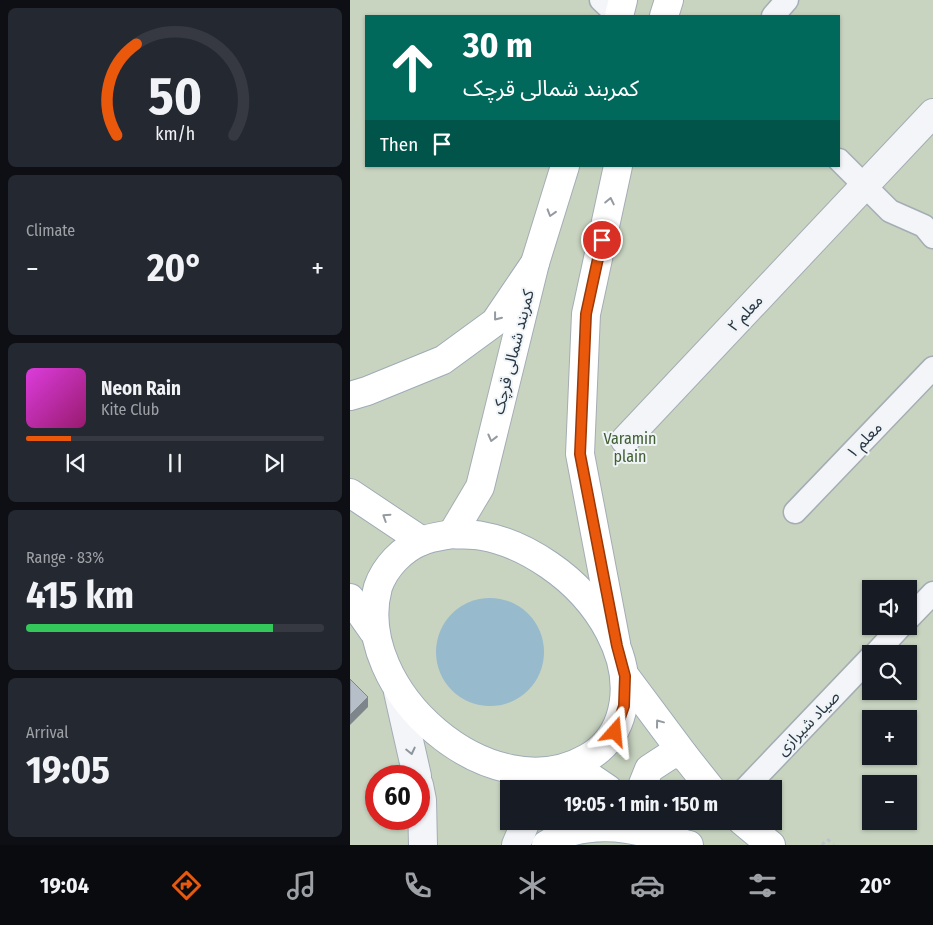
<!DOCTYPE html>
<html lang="en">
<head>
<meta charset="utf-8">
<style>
  :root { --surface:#171b24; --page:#242831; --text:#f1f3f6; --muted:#9ea1a6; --line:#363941; --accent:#ea580c }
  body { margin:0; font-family:"Fira Sans Condensed","Noto Sans Arabic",sans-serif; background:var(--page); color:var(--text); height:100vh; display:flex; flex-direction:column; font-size:19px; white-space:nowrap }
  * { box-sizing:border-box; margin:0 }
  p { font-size:16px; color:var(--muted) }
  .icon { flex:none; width:28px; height:28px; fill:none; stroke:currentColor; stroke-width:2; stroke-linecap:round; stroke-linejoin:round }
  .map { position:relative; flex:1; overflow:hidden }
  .panel { display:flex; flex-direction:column; gap:8px; padding:8px; background:#0d0f14; width:350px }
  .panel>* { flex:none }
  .top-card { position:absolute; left:15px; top:15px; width:475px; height:152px; border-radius:0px; box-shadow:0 1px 4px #0004; background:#00695c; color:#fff; overflow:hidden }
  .fabs { position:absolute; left:512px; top:580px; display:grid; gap:10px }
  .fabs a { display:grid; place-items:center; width:55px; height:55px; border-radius:0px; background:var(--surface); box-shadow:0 1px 4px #0004; font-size:25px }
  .speed { position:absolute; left:15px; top:765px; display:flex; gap:10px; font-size:25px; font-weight:700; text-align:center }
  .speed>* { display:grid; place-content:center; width:65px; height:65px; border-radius:50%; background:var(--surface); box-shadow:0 1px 4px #0004; line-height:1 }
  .speed .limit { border:8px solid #d22; background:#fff; color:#111 }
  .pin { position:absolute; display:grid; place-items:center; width:42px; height:42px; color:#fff; margin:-21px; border:2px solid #fff; border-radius:50%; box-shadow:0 1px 5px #0007 }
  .me { position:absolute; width:55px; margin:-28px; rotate:18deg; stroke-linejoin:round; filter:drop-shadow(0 0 4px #0008) }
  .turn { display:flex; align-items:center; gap:18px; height:105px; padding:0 15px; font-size:22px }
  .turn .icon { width:65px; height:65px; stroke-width:2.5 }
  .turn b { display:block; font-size:35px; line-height:42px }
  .then { display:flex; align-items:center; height:48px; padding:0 15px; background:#0003; gap:10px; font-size:19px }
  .big { font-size:38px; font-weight:700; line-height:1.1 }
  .panel .widget { flex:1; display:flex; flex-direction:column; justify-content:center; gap:8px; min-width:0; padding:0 18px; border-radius:8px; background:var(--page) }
  .panel .dial { align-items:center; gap:0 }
  .dial svg { height:130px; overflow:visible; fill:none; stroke:var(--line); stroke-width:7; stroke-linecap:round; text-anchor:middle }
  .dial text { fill:var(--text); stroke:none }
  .song { display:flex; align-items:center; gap:15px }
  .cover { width:60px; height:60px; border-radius:8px; background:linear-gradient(135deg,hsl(300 70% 55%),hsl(320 70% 35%)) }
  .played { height:5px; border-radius:2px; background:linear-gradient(90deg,var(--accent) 15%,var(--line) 15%) }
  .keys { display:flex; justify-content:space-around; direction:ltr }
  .heat { display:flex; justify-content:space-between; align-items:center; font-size:28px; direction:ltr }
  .charge { height:8px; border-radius:4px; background:linear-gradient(90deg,#34c759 83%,var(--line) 0) }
  .trip { position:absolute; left:150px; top:780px; width:282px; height:50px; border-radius:0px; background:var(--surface); box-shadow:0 1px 4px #0004; font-weight:700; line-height:50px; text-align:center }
  .menu { display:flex; height:80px; justify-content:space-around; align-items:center; background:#090b0e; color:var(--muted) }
  .menu .icon { width:35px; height:35px }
  .menu .on { color:var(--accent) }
  .menu b { font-size:22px; color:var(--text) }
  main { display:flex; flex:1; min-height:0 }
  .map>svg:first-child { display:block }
</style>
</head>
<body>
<main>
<section class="panel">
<div class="widget dial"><svg viewBox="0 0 100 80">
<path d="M14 69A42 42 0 1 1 86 69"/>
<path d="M14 69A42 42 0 0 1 26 13" stroke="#ea580c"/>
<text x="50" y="56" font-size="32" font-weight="700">50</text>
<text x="50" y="72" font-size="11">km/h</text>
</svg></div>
<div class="widget"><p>Climate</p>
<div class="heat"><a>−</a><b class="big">20°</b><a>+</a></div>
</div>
<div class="widget">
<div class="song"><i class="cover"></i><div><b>Neon Rain</b><p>Kite Club</p></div></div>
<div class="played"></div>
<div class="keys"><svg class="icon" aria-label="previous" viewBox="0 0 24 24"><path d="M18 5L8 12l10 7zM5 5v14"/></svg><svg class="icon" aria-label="pause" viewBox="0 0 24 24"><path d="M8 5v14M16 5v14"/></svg><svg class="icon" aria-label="next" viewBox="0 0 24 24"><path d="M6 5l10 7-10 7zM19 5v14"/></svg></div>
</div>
<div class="widget"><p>Range · 83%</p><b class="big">415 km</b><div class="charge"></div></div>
<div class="widget"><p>Arrival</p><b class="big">19:05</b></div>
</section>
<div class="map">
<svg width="583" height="845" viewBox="0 0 583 845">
  <rect width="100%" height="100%" fill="#dfe5ea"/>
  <!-- green -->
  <path fill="#c8d4c0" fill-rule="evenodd" d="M 0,0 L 583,0 L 583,845 L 0,845 ZM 16,16 L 489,16 L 489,166 L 16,166 ZM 521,589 L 559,589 L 559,626 L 521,626 ZM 521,654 L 559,654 L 559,691 L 521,691 ZM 521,719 L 559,719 L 559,756 L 521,756 ZM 26,776 L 69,776 L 69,819 L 26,819 ZM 521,784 L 559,784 L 559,821 L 521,821 ZM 159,789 L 424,789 L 424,821 L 159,821 Z"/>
  <!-- water -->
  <circle fill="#98bacd" cx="140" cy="652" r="54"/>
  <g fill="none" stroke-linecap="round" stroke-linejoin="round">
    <defs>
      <g id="minor">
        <polyline points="251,0 268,16"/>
        <polyline points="423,16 437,0"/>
        <polyline points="489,160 540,211 574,226 583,237"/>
        <polyline points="445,512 583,368"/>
        <polyline points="559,618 583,593"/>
        <polyline points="525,654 551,626"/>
        <polyline points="395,789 521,657"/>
      </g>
      <g id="tertiary">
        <polyline points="275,440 583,113"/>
        <polyline points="48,692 67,776"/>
        <polyline points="69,785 72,800 73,845"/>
        <polyline points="188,789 195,772"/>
        <polyline points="166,845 176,821"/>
      </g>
      <g id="secondary">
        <polyline points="269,16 273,0"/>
        <polyline points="314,16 319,0"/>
        <polyline points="102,534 130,487 185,263 215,166"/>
        <polyline points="266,643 230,454 236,314 268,166"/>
      </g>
      <g id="primary">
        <polyline points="0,396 17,391 93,360 145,322 185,263"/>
        <polyline points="0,493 72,541"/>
        <path d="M 102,534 C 112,535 122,534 132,536 C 155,540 180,552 199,565 C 246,597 289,659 270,718 C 264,736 253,749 237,758 C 142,813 0,690 28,587 C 35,567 52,549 72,541 C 81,537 92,536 102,534 Z"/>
        <polyline points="0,598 23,631"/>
        <polyline points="275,676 334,755 361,789"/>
        <polyline points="224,766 258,789"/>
        <polyline points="291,789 299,769 322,754 334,755"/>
        <polyline points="392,821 421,845"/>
        <path d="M 196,845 C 203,841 212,834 220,832 C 262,820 299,833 339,845"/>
      </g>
    </defs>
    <!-- minor casing -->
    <use href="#minor" stroke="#a4adb4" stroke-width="25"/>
    <!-- tertiary casing -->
    <use href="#tertiary" stroke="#a4adb4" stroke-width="30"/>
    <!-- secondary casing -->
    <use href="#secondary" stroke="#a4adb4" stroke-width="30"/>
    <!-- primary casing -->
    <use href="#primary" stroke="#9eabb6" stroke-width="30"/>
    <!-- path -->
    <polyline stroke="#bec3c9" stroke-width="3" stroke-dasharray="4 4" stroke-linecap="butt" points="472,845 477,839 484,845"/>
    <!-- minor -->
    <use href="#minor" stroke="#f3f5f8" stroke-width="22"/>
    <!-- tertiary -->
    <use href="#tertiary" stroke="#f3f5f8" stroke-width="28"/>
    <!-- secondary -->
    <use href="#secondary" stroke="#fff" stroke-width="28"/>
    <!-- primary -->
    <use href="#primary" stroke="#fff" stroke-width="28"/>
  </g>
  <!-- shaded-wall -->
  <polygon fill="#7f868b" points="18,697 18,707 0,725 0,715"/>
  <!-- building -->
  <polygon fill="#b6bfc7" stroke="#7f868b" points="0,679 18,697 0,715"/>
  <!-- one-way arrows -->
  <defs><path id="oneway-chevron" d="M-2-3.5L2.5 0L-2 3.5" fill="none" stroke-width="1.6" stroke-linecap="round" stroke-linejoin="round" transform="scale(1.25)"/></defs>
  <g stroke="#939aa0">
    <use href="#oneway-chevron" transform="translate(260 201) rotate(-78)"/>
    <use href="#oneway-chevron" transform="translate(201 213) rotate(107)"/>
    <use href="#oneway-chevron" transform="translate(147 317) rotate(128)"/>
    <use href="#oneway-chevron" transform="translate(142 438) rotate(104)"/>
    <use href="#oneway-chevron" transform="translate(36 517) rotate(-147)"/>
    <use href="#oneway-chevron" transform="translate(309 723) rotate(-127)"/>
  </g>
  <use stroke="#8d959d" href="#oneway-chevron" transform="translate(61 751) rotate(77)"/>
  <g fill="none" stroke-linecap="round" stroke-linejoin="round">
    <defs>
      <polyline id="route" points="252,240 236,314 230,454 267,646 275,676 274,706 265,732"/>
    </defs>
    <!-- route casing -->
    <use href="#route" stroke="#983908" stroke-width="12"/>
    <!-- route -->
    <use href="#route" stroke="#ea580c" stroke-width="9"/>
  </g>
  <g text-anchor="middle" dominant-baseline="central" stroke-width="4" stroke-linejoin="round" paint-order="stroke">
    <!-- street labels -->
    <g font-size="16" fill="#273542" stroke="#eff4f7">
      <text transform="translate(395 313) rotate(-47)">معلم ۲</text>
      <text transform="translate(163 352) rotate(-76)">کمربند شمالی قرچک</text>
      <text transform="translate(514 440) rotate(-46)">معلم ۱</text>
      <text transform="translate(458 723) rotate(-46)">صیاد شیرازی</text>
    </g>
    <!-- park labels -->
    <g font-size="16" fill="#425f33" stroke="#eff4f7">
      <text x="280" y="438">Varamin<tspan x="280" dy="18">plain</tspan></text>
    </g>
  </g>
</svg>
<div class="fabs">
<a><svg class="icon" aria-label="sound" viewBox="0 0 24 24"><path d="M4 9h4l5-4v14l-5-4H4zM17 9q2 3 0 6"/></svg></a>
<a><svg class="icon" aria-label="search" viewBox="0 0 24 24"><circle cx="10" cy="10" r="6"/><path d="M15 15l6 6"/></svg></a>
<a>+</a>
<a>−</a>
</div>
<div class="speed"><div class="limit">60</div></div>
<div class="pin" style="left:252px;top:240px;background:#d93025"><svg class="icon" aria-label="arrive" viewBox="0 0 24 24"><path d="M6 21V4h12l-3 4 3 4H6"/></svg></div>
<svg class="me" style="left:265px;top:732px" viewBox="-20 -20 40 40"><path d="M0-17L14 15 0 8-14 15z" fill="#ea580c" stroke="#fff" stroke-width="4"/></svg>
<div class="trip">19:05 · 1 min · 150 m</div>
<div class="top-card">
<div class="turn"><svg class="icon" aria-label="ahead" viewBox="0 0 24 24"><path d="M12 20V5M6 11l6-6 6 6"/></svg><div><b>30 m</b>کمربند شمالی قرچک</div></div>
<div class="then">Then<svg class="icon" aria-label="arrive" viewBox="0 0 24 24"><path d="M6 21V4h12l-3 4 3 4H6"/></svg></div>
</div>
</div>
</main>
<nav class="menu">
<b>19:04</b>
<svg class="icon on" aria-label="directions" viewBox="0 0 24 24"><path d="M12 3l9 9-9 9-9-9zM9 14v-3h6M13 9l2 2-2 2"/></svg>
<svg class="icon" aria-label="music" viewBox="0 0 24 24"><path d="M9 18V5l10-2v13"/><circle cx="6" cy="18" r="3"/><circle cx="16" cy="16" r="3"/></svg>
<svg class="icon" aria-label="phone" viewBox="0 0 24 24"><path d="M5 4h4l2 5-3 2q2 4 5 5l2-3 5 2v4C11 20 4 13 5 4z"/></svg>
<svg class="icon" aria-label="climate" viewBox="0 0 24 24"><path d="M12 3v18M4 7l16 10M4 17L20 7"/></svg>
<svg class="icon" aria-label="car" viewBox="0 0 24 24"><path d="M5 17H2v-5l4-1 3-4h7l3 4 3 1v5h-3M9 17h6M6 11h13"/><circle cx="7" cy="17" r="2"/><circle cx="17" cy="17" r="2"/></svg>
<svg class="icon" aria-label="filters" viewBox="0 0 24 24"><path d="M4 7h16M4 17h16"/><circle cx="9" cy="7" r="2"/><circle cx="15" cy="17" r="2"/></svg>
<b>20°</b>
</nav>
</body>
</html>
